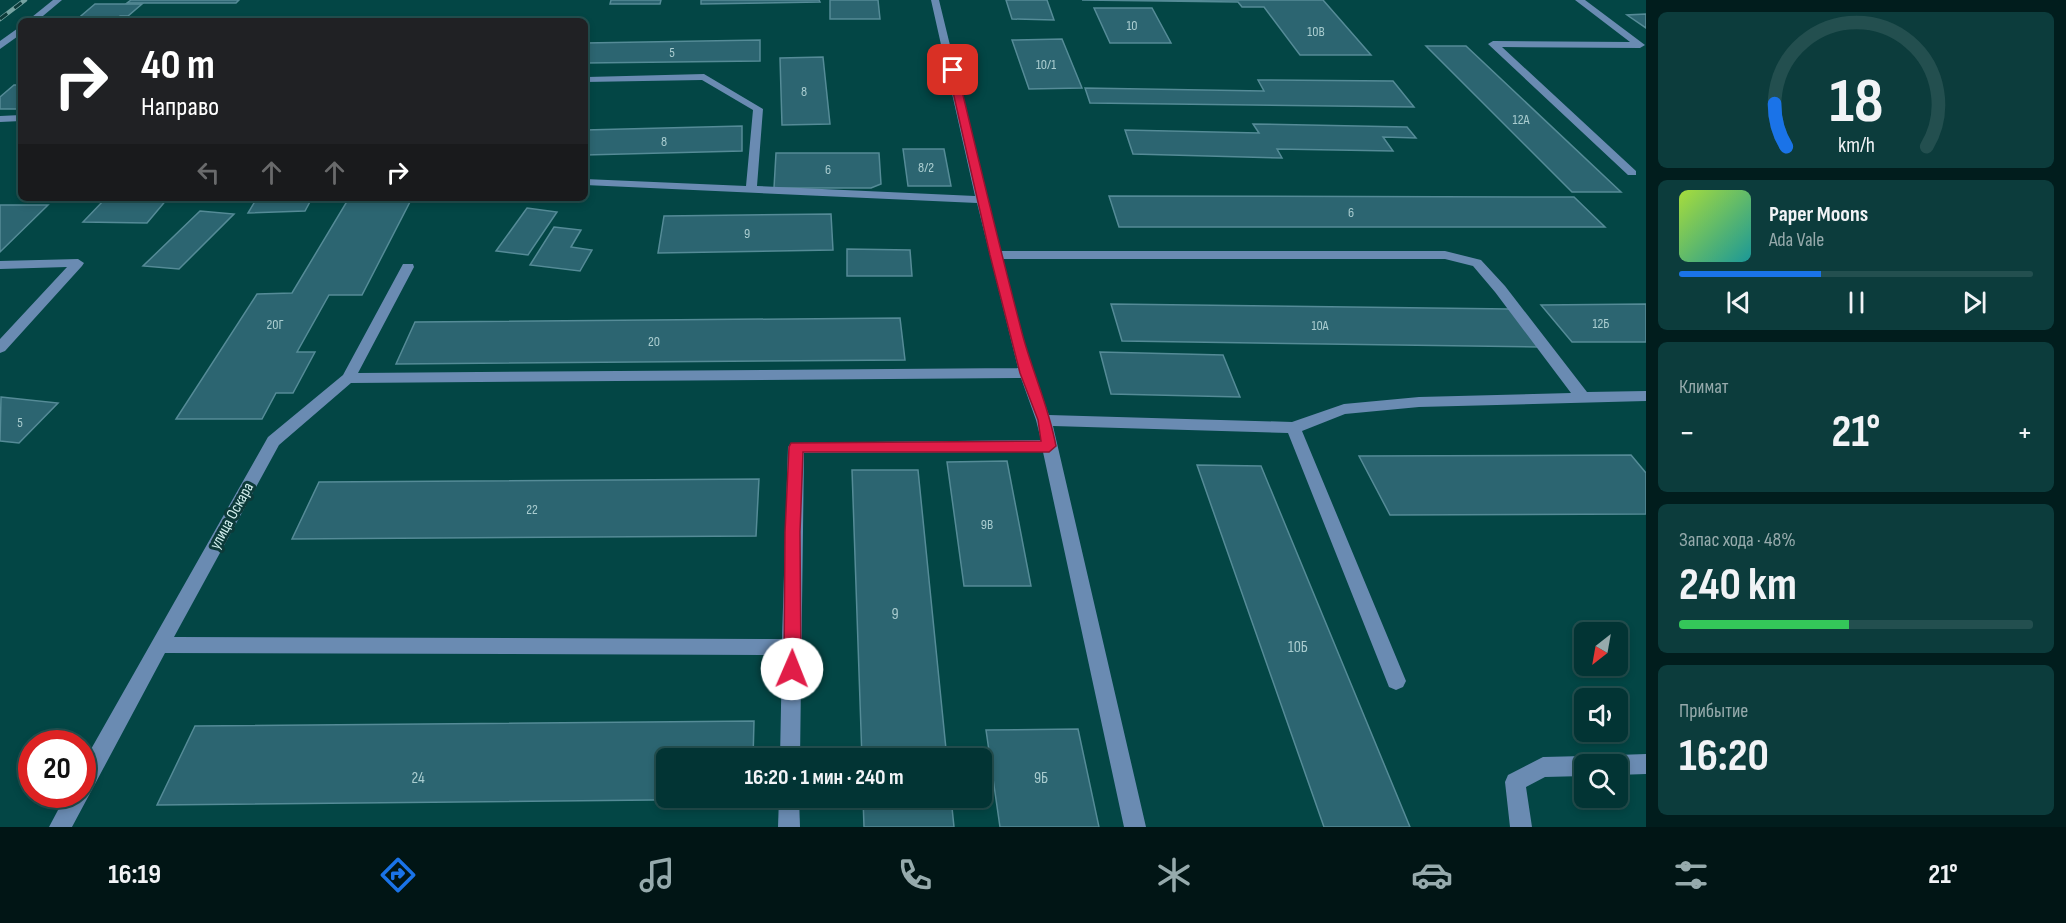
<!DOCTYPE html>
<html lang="ru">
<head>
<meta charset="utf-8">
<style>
  :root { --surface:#023434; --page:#0c3c3c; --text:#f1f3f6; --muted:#96aaac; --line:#234f4f; --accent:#1a73e8 }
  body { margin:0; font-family:"Sofia Sans Condensed",sans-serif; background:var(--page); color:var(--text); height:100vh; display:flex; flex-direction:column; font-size:22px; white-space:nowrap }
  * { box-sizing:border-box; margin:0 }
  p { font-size:20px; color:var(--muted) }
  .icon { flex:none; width:33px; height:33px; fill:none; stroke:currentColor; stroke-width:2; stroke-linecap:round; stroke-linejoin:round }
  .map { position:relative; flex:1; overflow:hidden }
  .details { display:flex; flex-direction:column; gap:12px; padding:12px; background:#011d1d; width:420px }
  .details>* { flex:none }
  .banner { position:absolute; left:18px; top:18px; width:570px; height:183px; border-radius:9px; box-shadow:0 3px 9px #0003,0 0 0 2px var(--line); background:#202124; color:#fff; overflow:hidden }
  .needle { width:39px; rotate:211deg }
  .buttons { position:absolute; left:1574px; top:622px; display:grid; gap:12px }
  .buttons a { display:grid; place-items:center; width:54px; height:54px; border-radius:9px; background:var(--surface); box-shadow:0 3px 9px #0003,0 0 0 2px var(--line); font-size:30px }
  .speed { position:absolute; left:18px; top:730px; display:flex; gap:12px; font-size:30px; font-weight:700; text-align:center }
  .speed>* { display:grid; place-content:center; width:78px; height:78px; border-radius:50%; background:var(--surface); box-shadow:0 3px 9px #0003,0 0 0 2px var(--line); line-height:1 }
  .speed .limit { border:9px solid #d22; background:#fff; color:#111 }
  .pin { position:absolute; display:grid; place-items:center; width:51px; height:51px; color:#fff; margin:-26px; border-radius:12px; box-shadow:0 3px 9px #0006 }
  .me { position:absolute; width:66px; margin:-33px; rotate:1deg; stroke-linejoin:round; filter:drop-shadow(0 0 4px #0008) }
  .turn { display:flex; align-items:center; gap:21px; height:126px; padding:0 24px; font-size:27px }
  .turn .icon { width:78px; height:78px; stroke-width:2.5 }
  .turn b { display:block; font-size:42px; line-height:51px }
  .lanes { display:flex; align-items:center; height:57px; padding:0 24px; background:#0003; justify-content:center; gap:30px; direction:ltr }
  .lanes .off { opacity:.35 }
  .big { font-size:45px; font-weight:700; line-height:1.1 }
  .details .widget { flex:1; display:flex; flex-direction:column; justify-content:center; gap:9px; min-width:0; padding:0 21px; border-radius:9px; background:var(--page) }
  .details .dial { align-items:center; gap:0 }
  .dial svg { height:156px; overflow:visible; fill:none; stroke:var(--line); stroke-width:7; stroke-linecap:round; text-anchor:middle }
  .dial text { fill:var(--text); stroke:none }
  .song { display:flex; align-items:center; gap:18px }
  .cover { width:72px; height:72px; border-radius:9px; background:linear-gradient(135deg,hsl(80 70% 55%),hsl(180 70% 35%)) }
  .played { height:6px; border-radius:3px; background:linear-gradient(90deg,var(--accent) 40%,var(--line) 40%) }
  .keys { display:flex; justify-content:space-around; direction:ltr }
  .heat { display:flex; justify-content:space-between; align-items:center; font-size:33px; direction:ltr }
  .charge { height:9px; border-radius:4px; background:linear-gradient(90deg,#34c759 48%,var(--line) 0) }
  .trip { position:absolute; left:656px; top:748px; width:336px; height:60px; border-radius:9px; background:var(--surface); box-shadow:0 3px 9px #0003,0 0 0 2px var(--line); font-weight:700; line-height:60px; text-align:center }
  .tab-bar { display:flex; height:96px; justify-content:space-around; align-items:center; background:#011515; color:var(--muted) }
  .tab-bar .icon { width:42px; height:42px }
  .tab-bar .selected { color:var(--accent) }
  .tab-bar b { font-size:27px; color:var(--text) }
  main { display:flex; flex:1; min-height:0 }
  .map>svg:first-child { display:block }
</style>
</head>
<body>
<main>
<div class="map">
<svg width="1646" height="827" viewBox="0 0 1646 827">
  <rect width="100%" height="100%" fill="#034645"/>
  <!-- building -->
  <g fill="#2c6571" stroke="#558b97" stroke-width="1.5">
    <polygon points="131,0 239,0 236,3 127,3"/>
    <polygon points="611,0 661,0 660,4 610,4"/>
    <polygon points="701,0 819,0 820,2 701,4"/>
    <polygon points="830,0 878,0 880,19 830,19"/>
    <polygon points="1006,0 1047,0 1054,20 1012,19"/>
    <polygon points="1082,0 1323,0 1371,55 1300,55 1264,7 1242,7 1238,2"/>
    <polygon points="95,4 142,4 128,16 120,16 114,21 75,21"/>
    <polygon points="1094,8 1152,8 1171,43 1110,43"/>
    <polygon points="1646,14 1646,28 1627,15"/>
    <polygon points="148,17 184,18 180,21 143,21"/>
    <polygon points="387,18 500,18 498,21 385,21"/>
    <polygon points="1062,39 1082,88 1029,89 1012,40"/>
    <polygon points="760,40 760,61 585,63 585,43"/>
    <polygon points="1426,46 1466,46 1621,192 1572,192"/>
    <polygon points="823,57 830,124 782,125 780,58"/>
    <polygon points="1258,80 1393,81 1414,107 1090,103 1085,88 1264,91"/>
    <polygon points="14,85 21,85 21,109 0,109 0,97"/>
    <polygon points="1253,124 1407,127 1416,138 1383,137 1393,151 1277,149 1282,158 1133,154 1125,130 1259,133"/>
    <polygon points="742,126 742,151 585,155 585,130"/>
    <polygon points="903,149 944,149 951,186 908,186"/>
    <polygon points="776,153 879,153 881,184 871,188 774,188"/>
    <polygon points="1109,196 1574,197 1605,227 1119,227"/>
    <polygon points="106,198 168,198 147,223 83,222"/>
    <polygon points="257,198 312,198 305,211 248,213"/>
    <polygon points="349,198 412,198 362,295 329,295 297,352 315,352 293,393 276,393 262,419 176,419 257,294 292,293"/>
    <polygon points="0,205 48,205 0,252"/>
    <polygon points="527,208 557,212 528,255 496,251"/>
    <polygon points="200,211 234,214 179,269 143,266"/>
    <polygon points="831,214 833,250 658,253 664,216"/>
    <polygon points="554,227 581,230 571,247 592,250 580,271 530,265"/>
    <polygon points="847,249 910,250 912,276 847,276"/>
    <polygon points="1111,304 1510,309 1538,347 1122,341"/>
    <polygon points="1646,304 1646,342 1572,342 1541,305"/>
    <polygon points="900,318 905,360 396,364 415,322"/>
    <polygon points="1100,352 1223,355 1240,397 1111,394"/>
    <polygon points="1,397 58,403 19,443 0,441"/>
    <polygon points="1631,455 1646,473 1646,514 1390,515 1359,456"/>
    <polygon points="1007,461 1031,586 964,586 947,462"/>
    <polygon points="1197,465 1261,466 1410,827 1324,827"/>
    <polygon points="852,470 918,470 947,759 862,759"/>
    <polygon points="759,479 756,536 292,539 319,482"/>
    <polygon points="754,721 753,759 666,759 666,798 751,799 157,805 195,726"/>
    <polygon points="1078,729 1099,827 1000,827 986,730"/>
    <polygon points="863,798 951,798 954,827 864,827"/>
  </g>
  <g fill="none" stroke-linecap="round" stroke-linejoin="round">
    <!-- minor -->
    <g fill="#6a8bb2" fill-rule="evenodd">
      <polygon points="53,0 62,0 37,21 27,21"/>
      <path d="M 931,0 L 939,0 L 1000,251 L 1445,251 L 1481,260 L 1505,286 L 1587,392 L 1646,391 L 1646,401 L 1419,407 L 1345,414 L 1302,431 L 1406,681 L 1403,687 L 1396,690 L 1389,687 L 1288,433 L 1053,426 L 1146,827 L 1124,827 L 1043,452 L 804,453 L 800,759 L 780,759 L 782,655 L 165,653 L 72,827 L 49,827 L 66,795 L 82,795 L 82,765 L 268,437 L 343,375 L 403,264 L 413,264 L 414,267 L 358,373 L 1018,368 L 977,203 L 585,185 L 585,179 L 746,186 L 753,110 L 702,80 L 585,82 L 587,77 L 704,74 L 763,109 L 757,186 L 975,196 ZM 1002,259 L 1445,259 L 1473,266 L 1495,292 L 1571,393 L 1419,397 L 1344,404 L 1292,422 L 1049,415 L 1033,373 ZM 1021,378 L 1036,420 L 1041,440 L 791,443 L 788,447 L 782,639 L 174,637 L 279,445 L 351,383 Z"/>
      <polygon points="1575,0 1585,0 1645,45 1640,48 1502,47 1636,171 1636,175 1628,175 1488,44 1493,41 1630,42"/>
      <polygon points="21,26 21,34 0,49 0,41"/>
      <polygon points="21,115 21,121 0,122 0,116"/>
      <polygon points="78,259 84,263 82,266 5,351 0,353 0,339 67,267 0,269 0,261"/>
      <polygon points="1646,754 1646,774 1617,775 1617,765 1607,765 1610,758 1617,755"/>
      <polygon points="1584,756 1591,759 1594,765 1584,765 1584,776 1545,777 1526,787 1532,827 1510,827 1505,782 1508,775 1543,757"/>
      <polygon points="779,798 799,798 800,827 778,827"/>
    </g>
    <defs>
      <polyline id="rail" points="0,19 25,0"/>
    </defs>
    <!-- rail casing -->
    <use href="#rail" stroke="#76a3a2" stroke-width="4.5"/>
    <!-- rail -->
    <use href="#rail" stroke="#0c3a39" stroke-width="3" stroke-dasharray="9" stroke-linecap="butt"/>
  </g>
  <!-- route -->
  <path fill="#e11d48" stroke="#92132f" stroke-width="1.5" d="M 953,67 L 957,70 C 978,158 999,245 1022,333 C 1032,371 1049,407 1056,446 L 1049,452 L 803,452 L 800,532 L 801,669 L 799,675 L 792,677 L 786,675 L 784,669 L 785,532 L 789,447 L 791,443 L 1041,441 L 1038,420 L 1020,373 L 990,255 L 948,70 Z"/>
  <g text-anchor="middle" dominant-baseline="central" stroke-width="6" stroke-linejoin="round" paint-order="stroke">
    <!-- number labels -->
    <g font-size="14" fill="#aacdd0">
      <text x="1132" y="25">10</text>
      <text x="1316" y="31">10В</text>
      <text x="672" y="52">5</text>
      <text x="1046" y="64">10/1</text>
      <text x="804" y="91">8</text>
      <text x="1521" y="119">12А</text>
      <text x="664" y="141">8</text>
      <text x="926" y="167">8/2</text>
      <text x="828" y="169">6</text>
      <text x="1351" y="212">6</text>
      <text x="747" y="233">9</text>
      <text x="1601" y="323">12Б</text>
      <text x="275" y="324">20Г</text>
      <text x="1320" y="325">10А</text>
      <text x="654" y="341">20</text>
      <text x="20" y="422">5</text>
      <text x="532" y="509">22</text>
      <text x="987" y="524">9В</text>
    </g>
    <!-- street labels -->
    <g font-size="16" fill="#d4f0ef" stroke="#0c3a39">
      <text transform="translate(232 516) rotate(-61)">улица Оскара</text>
    </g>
    <!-- near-number labels -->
    <g font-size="16" fill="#aacdd0">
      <text x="895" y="614">9</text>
      <text x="1298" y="647">10Б</text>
      <text x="418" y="778">24</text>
      <text x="1041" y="778">9Б</text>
    </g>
  </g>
</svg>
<div class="buttons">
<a><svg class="needle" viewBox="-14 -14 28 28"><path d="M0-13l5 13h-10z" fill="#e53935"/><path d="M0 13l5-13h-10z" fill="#96aaac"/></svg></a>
<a><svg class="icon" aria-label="sound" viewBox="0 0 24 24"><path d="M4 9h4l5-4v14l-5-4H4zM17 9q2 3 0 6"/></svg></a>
<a><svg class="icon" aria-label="search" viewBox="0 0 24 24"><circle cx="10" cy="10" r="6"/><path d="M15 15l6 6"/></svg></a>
</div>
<div class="speed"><div class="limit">20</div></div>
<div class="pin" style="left:953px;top:70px;background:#d93025"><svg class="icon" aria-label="arrive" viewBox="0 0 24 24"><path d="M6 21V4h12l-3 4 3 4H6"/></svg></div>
<svg class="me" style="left:792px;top:669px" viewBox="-20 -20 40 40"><circle r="19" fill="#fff"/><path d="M0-13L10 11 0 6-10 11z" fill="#e11d48"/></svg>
<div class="trip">16:20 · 1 мин · 240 m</div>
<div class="banner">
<div class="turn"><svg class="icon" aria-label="right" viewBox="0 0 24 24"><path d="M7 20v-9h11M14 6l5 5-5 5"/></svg><div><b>40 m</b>Направо</div></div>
<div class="lanes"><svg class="icon off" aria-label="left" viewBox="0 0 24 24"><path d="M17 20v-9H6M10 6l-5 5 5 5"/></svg><svg class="icon off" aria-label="ahead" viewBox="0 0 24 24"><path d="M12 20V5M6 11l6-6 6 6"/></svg><svg class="icon off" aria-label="ahead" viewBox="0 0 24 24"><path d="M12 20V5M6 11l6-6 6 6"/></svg><svg class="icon" aria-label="right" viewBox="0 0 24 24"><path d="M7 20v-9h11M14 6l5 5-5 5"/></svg></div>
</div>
</div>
<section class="details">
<div class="widget dial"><svg viewBox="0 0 100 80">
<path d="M14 69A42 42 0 1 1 86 69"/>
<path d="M14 69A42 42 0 0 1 8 47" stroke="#1a73e8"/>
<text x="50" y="56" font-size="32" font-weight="700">18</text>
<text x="50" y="72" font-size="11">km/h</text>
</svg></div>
<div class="widget">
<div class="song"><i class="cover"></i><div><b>Paper Moons</b><p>Ada Vale</p></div></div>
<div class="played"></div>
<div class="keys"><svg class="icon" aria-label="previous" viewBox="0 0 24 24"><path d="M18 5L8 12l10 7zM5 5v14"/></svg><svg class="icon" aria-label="pause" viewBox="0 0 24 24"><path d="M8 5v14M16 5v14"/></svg><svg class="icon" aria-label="next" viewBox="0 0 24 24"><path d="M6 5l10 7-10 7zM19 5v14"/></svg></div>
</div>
<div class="widget"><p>Климат</p>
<div class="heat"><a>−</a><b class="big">21°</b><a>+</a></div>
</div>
<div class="widget"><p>Запас хода · 48%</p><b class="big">240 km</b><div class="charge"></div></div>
<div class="widget"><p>Прибытие</p><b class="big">16:20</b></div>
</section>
</main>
<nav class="tab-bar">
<b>16:19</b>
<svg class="icon selected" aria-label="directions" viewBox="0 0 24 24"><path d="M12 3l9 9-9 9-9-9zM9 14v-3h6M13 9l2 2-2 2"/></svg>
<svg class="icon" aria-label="music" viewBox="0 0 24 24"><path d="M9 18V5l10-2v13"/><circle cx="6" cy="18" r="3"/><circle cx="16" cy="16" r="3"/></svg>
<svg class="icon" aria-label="phone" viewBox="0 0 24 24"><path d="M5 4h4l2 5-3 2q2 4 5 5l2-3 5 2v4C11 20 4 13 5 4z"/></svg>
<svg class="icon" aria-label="climate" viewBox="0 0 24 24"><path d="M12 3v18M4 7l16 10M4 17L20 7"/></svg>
<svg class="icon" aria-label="car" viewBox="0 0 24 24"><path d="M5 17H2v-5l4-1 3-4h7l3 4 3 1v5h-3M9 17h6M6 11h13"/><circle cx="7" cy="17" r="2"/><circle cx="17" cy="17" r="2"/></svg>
<svg class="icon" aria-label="filters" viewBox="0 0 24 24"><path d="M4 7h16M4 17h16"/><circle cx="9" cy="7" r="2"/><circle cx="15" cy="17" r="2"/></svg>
<b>21°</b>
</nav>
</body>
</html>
